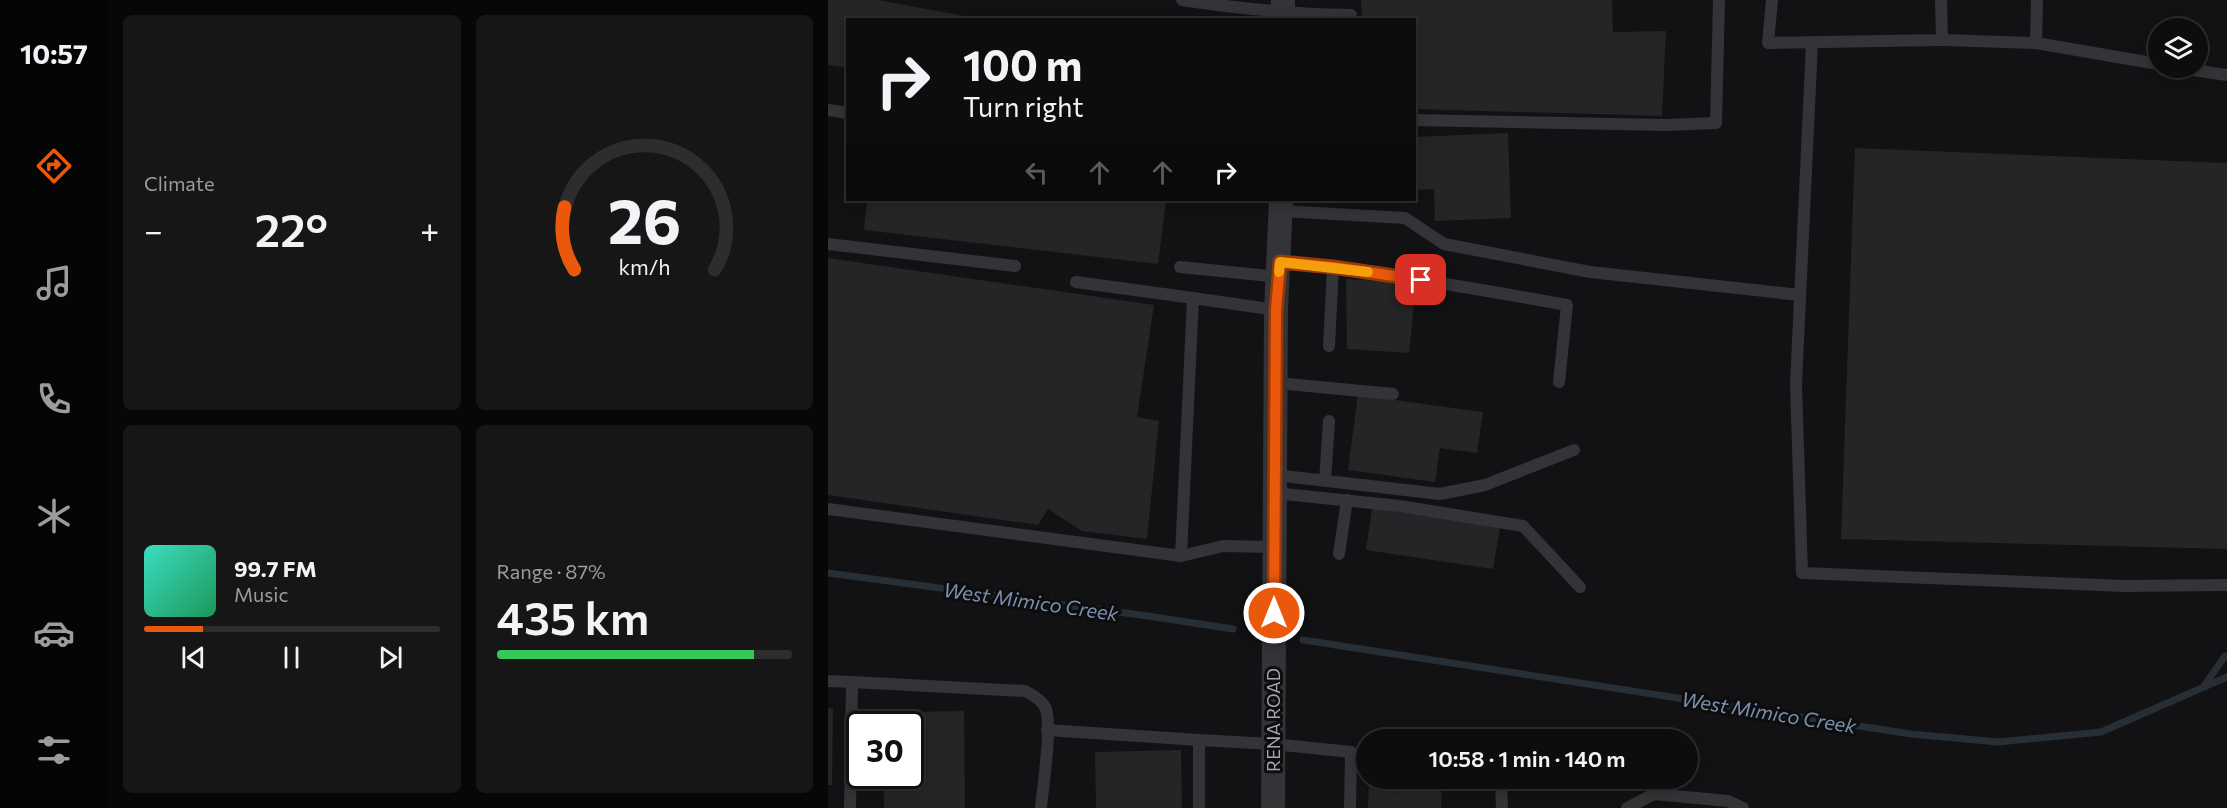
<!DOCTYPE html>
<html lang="en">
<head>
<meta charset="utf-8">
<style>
  :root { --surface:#0e0d0e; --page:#171617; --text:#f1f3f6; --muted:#9b9c9e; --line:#2e2d2e; --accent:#ea580c }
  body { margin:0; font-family:Commissioner,sans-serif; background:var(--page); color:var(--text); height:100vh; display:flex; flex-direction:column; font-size:22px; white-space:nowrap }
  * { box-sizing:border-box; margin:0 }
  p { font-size:20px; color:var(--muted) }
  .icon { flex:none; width:33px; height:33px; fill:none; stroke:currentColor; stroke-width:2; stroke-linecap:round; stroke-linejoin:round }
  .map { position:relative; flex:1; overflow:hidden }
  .side { display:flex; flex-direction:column; gap:15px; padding:15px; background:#080708; width:720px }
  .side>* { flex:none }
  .banner { position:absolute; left:18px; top:18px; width:570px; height:183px; border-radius:0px; box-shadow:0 3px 15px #0003,0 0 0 2px var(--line); background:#0e0d0e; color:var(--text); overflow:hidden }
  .controls { position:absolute; left:1320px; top:18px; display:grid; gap:12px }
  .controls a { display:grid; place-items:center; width:60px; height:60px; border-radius:50%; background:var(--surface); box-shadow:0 3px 15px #0003,0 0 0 2px var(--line); font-size:30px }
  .speed { position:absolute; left:18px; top:711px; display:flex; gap:12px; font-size:30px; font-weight:700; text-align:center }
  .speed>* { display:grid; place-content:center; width:78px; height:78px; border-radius:50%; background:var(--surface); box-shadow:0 3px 15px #0003,0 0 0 2px var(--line); line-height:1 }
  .speed .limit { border:3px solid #111; border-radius:9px; background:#fff; color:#111 }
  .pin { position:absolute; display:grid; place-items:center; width:51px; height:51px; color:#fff; margin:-26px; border-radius:12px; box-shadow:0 3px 9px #0006 }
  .me { position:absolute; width:66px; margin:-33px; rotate:0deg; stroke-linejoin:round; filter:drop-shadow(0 0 4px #0008) }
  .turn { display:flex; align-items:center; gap:21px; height:126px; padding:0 18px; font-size:27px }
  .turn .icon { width:78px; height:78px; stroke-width:2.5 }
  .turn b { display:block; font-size:42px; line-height:51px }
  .lanes { display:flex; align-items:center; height:57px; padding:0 18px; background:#0003; justify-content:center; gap:30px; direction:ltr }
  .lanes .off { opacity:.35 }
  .big { font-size:45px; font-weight:600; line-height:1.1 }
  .side .widget { flex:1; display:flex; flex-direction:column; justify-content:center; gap:9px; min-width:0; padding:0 21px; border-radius:9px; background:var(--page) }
  .side .dial { align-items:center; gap:0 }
  .dial svg { height:156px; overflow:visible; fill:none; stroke:var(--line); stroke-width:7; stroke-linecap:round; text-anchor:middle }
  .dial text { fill:var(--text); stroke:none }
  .song { display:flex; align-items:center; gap:18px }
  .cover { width:72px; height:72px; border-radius:9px; background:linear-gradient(135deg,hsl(170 70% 55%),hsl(150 70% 35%)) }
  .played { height:6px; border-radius:3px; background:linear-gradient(90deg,var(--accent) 20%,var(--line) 20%) }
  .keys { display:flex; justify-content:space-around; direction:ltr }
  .heat { display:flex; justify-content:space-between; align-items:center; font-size:33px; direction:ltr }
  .charge { height:9px; border-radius:4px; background:linear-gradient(90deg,#34c759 87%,var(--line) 0) }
  .side .tiles { flex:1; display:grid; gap:15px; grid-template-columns:repeat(2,1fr) }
  .trip { position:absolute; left:528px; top:729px; width:342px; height:60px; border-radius:30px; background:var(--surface); box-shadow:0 3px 15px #0003,0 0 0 2px var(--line); font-weight:600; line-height:60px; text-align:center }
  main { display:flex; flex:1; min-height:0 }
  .tabs { display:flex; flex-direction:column; width:108px; justify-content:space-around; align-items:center; background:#060506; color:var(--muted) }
  .tabs .icon { width:42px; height:42px }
  .tabs .selected { color:var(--accent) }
  .tabs b { font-size:27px; color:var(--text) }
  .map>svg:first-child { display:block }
</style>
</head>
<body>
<main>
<nav class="tabs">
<b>10:57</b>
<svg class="icon selected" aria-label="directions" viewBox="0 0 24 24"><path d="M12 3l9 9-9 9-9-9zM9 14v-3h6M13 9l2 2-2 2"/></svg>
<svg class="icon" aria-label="music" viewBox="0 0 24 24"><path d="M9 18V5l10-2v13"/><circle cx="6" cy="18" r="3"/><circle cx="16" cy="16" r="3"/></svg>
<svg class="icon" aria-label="phone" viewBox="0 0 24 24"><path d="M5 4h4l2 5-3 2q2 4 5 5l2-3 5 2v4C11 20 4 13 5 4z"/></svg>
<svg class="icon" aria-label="climate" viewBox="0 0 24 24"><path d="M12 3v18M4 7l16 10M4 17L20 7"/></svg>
<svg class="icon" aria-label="car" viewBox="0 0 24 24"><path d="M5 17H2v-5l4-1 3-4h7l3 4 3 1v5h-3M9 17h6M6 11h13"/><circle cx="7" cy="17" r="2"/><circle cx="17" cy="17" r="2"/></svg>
<svg class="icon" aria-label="filters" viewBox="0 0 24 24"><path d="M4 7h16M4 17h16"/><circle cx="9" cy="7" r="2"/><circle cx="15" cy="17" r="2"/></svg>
</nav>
<section class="side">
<div class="tiles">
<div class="widget"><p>Climate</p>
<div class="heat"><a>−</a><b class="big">22°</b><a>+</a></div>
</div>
<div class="widget dial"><svg viewBox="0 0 100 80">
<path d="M14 69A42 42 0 1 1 86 69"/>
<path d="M14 69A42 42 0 0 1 9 37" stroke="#ea580c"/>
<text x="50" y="56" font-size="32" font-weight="700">26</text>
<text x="50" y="72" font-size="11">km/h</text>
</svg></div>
<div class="widget">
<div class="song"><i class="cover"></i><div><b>99.7 FM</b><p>Music</p></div></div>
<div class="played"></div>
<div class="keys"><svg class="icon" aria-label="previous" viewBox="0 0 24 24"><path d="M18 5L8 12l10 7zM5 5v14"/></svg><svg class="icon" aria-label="pause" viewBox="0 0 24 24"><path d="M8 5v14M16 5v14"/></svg><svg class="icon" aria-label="next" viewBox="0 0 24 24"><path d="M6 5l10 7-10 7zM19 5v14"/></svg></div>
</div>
<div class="widget"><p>Range · 87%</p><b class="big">435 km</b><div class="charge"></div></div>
</div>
</section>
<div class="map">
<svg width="1399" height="808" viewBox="0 0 1399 808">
  <rect width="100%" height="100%" fill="#121113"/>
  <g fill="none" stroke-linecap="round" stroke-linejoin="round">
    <!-- stream -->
    <g stroke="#282e36" stroke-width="7">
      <polyline points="0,573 320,616 405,629"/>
      <polyline points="475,640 1083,734 1170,742 1273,732 1399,677"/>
      <polyline points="1376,686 1397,656"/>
    </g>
  </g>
  <!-- building -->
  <g fill="#252427">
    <polygon points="0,0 50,0 158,20 20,20 20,68 0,65"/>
    <polygon points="533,0 784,0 785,32 838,31 834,116 586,109 586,20 534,20"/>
    <polygon points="680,133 683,218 607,221 606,189 586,190 586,137"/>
    <polygon points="1027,148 1399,163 1399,549 1013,539"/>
    <polygon points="39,200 338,200 330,264 36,230"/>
    <polygon points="0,258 326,305 309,417 331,421 319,539 254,531 220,509 210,525 0,495"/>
    <polygon points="518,279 588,283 581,353 519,349"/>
    <polygon points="530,395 655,412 649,453 612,448 607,482 520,470"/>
    <polygon points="544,508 672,527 665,569 538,550"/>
    <polygon points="0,708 5,709 4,785 0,785"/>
    <polygon points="136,711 137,808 56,808 56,784 31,784 31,776 82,776 82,724 31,724 31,713"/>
    <polygon points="353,750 354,808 268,808 267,752"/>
    <polygon points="541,778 614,778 613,808 540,808"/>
  </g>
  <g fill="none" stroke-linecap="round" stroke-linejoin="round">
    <!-- lane -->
    <g stroke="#333338" stroke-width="12">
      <path d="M 354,0 C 413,9 464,14 523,15"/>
      <polyline points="944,0 940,43 1114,40 1113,0"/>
      <polyline points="1114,40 1208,43 1330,64"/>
      <polyline points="984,43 968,384 974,573 1296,586 1399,585"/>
      <polyline points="1208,43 1209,0"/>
      <polyline points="1352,68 1399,75"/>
      <polyline points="0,110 20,113"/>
      <polyline points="586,120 838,125 888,123 891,0"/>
      <polyline points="452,211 577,218 616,244 762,272 972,295"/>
      <polyline points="0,244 187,266"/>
      <path d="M 452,262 C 548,271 644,288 739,305 L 731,382"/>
      <polyline points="352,267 451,277"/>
      <polyline points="248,282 365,298"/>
      <polyline points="501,346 505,267"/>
      <polyline points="449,383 565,394"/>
      <polyline points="447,475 612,494 657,485 746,450"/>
      <polyline points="497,481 501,421"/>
      <polyline points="446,493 572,506 695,526 752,587"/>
      <polyline points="0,509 353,556 365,298 448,310"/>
      <polyline points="511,554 519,500"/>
      <polyline points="353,556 395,546 446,547"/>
      <polyline points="0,681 24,682"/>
      <polyline points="219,730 371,740"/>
      <polyline points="673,779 674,808"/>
      <path d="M 22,808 L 24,682 L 197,691 C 205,695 215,701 218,709 C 224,729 215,785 213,808"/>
      <polyline points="371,808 371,740 445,744 523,752 522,808"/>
      <polyline points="799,808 826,794 900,801 915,808"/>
    </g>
    <!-- street -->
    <g stroke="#333338" stroke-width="24">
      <polyline points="455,20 455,0"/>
      <polyline points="445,808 448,310 453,200"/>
    </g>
  </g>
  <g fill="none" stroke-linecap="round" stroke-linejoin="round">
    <defs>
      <polyline id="route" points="446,613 448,310 452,262 505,267 593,280"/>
    </defs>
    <!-- route casing -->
    <use href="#route" stroke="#983908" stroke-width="15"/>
    <!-- route -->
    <use href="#route" stroke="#ea580c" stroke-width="10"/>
    <!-- slow -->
    <polyline stroke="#f59e0b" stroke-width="10" points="451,272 452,262 540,272"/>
  </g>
  <g text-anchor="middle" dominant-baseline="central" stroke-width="6" stroke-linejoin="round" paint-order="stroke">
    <!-- street labels -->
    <g font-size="18" fill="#a3a6b4" stroke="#0d0d0e">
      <text transform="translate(445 720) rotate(-90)">RENA ROAD</text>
    </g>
    <!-- water labels -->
    <g font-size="20" font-style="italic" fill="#7a8faf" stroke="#0d0d0e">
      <text transform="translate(203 601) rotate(8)">West Mimico Creek</text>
      <text transform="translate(941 712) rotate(9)">West Mimico Creek</text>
    </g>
  </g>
</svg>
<div class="controls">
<a><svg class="icon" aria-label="layers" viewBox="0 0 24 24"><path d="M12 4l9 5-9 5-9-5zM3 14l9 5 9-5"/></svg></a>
</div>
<div class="speed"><div class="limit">30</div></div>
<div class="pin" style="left:593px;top:280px;background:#d93025"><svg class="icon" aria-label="arrive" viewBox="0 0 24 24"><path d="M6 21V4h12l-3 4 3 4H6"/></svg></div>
<svg class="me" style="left:446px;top:613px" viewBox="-20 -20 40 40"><circle r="17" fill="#ea580c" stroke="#fff" stroke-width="3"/><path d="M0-11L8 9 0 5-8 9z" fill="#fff"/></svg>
<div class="trip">10:58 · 1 min · 140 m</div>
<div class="banner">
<div class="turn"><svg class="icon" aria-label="right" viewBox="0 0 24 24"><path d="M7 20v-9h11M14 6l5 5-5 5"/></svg><div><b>100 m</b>Turn right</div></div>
<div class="lanes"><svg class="icon off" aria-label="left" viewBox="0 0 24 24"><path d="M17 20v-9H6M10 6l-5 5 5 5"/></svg><svg class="icon off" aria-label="ahead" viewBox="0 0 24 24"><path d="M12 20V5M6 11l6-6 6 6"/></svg><svg class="icon off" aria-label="ahead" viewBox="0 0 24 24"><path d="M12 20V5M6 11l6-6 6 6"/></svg><svg class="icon" aria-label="right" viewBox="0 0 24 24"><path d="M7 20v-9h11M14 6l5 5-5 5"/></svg></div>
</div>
</div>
</main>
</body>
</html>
